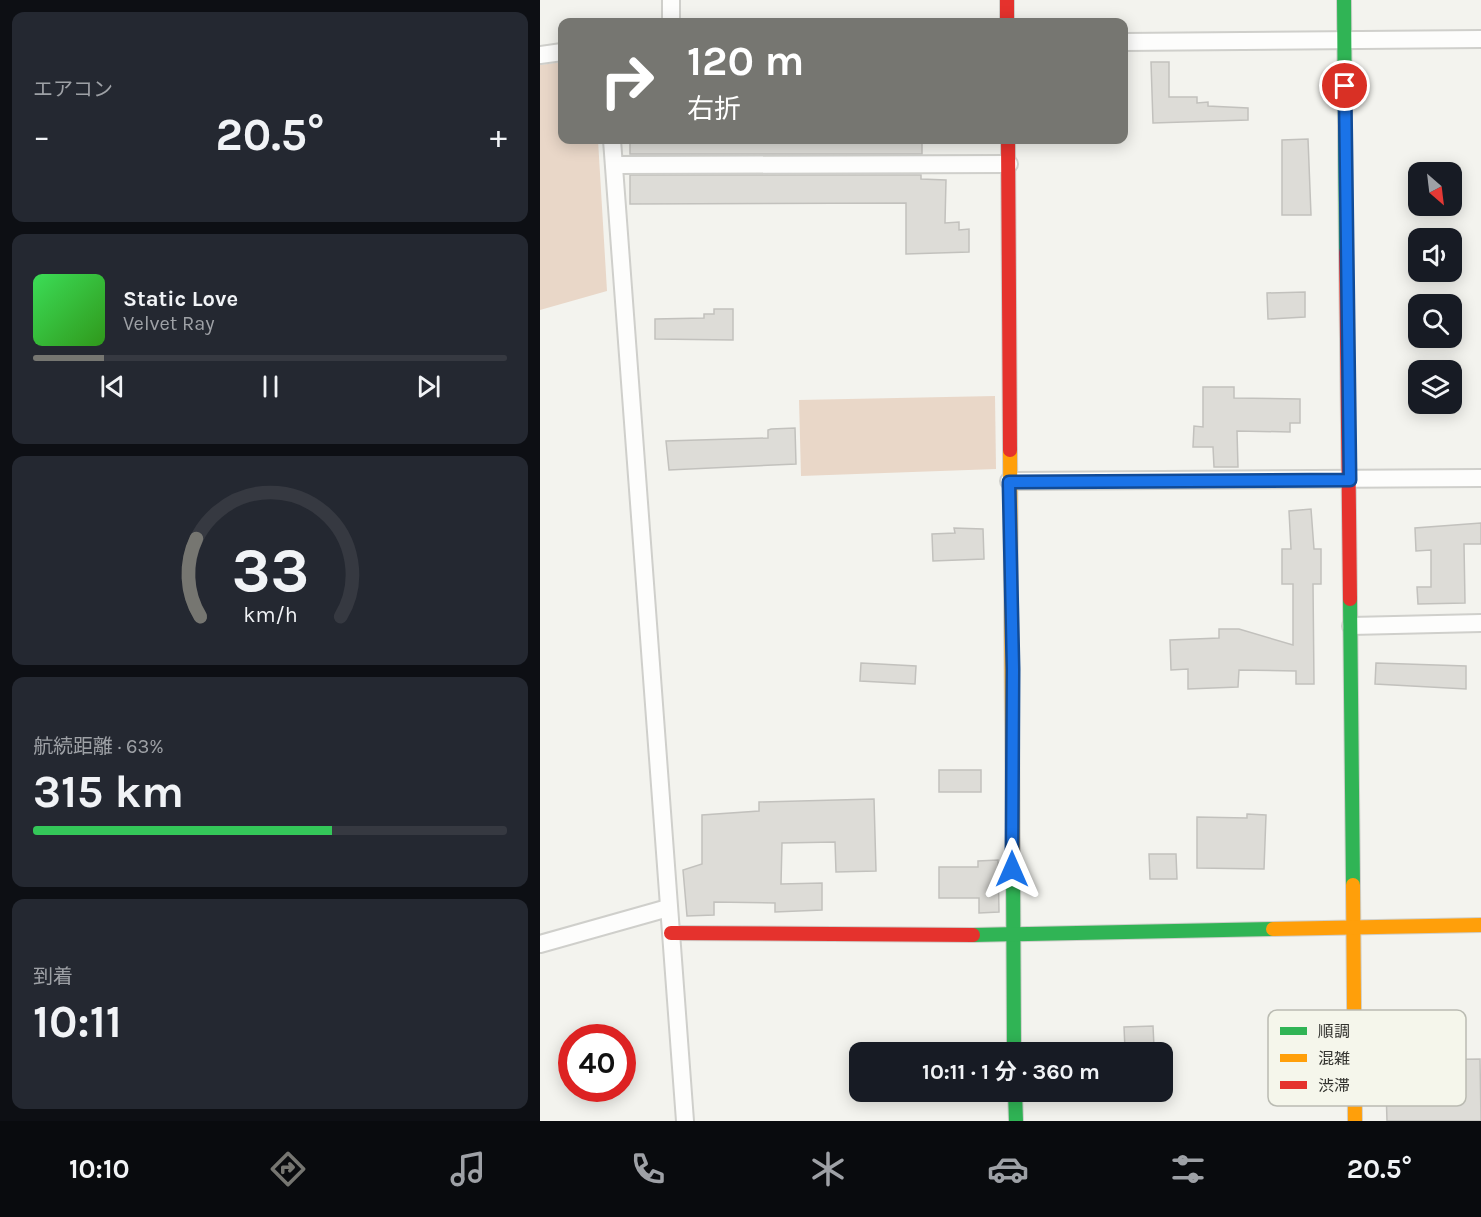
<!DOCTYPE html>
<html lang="ja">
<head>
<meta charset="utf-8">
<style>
  :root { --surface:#171b24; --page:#242831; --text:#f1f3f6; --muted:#9ea1a6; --line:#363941; --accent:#767671 }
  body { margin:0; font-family:Karla,"Noto Sans JP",sans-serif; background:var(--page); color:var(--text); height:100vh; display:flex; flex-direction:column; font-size:22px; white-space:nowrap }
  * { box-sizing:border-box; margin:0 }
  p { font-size:20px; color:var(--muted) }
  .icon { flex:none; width:33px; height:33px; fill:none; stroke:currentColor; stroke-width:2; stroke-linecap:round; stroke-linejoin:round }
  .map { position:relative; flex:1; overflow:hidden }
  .drawer { display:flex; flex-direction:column; gap:12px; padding:12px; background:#0d0f14; width:540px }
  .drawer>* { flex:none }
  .banner { position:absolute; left:18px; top:18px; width:570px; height:126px; border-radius:12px; box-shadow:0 3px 15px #0003; background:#767671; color:#fff; overflow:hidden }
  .needle { width:39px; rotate:152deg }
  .controls { position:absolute; left:868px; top:162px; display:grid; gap:12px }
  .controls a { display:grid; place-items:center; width:54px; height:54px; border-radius:12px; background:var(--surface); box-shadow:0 3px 15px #0003; font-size:30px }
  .speed { position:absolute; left:18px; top:1024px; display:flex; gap:12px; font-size:30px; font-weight:700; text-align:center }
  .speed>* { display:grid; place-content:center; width:78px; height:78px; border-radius:50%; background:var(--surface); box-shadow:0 3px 15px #0003; line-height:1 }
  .speed .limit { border:9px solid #d22; background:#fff; color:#111 }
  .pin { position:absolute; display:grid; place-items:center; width:51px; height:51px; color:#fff; margin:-26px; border:3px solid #fff; border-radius:50%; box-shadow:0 2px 6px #0007 }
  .me { position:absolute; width:66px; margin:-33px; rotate:0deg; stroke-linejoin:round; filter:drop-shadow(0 0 4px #0008) }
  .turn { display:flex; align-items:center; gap:21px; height:126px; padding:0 30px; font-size:27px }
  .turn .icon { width:78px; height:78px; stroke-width:2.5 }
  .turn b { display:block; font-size:42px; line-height:51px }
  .big { font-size:45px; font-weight:700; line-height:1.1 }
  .drawer .card { flex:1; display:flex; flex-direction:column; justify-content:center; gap:9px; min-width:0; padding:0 21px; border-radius:12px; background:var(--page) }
  .drawer .dial { align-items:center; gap:0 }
  .dial svg { height:156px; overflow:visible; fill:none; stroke:var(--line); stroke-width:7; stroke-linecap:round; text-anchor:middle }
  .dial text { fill:var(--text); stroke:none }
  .song { display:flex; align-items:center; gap:18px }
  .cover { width:72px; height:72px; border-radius:9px; background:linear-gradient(135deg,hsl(130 70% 55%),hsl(110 70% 35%)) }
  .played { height:6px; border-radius:3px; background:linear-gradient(90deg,var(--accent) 15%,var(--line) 15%) }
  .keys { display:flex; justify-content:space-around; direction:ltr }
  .heat { display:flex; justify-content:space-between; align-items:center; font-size:33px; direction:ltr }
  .charge { height:9px; border-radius:4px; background:linear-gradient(90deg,#34c759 63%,var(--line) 0) }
  .trip { position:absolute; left:309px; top:1042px; width:324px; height:60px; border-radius:12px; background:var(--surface); box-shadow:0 3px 15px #0003; font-weight:700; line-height:60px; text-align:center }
  .dock { display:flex; height:96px; justify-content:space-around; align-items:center; background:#090b0e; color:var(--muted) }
  .dock .icon { width:42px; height:42px }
  .dock .selected { color:var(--accent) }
  .dock b { font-size:27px; color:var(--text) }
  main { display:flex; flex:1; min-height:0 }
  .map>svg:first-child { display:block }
</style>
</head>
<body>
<main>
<section class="drawer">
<div class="card"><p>エアコン</p>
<div class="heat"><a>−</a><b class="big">20.5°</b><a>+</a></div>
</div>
<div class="card">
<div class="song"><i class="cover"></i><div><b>Static Love</b><p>Velvet Ray</p></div></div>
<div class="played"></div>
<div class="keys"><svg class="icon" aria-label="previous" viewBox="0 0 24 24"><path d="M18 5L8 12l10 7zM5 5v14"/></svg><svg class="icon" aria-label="pause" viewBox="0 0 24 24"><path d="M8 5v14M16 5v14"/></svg><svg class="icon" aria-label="next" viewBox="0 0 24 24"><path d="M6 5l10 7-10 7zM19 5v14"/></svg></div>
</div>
<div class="card dial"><svg viewBox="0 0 100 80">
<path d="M14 69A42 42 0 1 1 86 69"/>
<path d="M14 69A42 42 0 0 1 12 29" stroke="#767671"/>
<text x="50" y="56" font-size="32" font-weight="700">33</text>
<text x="50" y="72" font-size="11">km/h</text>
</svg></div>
<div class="card"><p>航続距離 · 63%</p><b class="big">315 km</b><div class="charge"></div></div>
<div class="card"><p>到着</p><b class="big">10:11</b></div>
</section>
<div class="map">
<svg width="941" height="1121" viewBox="0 0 941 1121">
  <rect width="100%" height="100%" fill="#f3f3ee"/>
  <!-- green -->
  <g fill="#e9d7c8">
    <polygon points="22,62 22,140 58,140 67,291 0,310 0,65"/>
    <polygon points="455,396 456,469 261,476 259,400"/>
  </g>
  <!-- building -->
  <g fill="#dddcd7" stroke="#c2c1bd" stroke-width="1.5">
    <polygon points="611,62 629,62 629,97 657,97 657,103 668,102 668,106 708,108 708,120 613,123"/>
    <polygon points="768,139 771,215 742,215 742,140"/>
    <polygon points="99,140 382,140 382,154 90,154 90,141"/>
    <polygon points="90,175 381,175 381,179 406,180 405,223 419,222 419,230 429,229 429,252 366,254 366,203 90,204"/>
    <polygon points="765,292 765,317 728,319 727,293"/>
    <polygon points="174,309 193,309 193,340 115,339 115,319 164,318 164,314 174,314"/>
    <polygon points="663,387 694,387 694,398 760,399 760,423 750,423 750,432 697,431 698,467 674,467 673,447 653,447 654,426 663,427"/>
    <polygon points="255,428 256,464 129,470 126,441 228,438 228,430 231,429"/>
    <polygon points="771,509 774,549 781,549 781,584 773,584 774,684 756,684 756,671 699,670 698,687 648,689 648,669 631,670 630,640 679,638 679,629 699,629 753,645 753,584 742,584 742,549 751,549 749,511"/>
    <polygon points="941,523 941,544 924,544 925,603 878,604 877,587 891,587 891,550 876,551 875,528"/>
    <polygon points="414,528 443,529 444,559 393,561 392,534 415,533"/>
    <polygon points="321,663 376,666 375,684 320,681"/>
    <polygon points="836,663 926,666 926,689 835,684"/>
    <rect x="399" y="770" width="42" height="22"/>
    <polygon points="334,799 336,871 296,872 295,842 242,843 241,884 282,883 282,910 235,912 235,903 174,902 174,915 147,916 143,870 162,864 162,815 219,811 219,802"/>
    <polygon points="707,814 726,815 724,869 657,868 657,817 707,818"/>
    <polygon points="609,854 636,854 637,879 610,879"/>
    <polygon points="458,860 459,912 439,913 439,898 399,898 399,867 438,867 438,861"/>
    <polygon points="613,1026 614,1047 585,1049 584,1027"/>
    <polygon points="940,1059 941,1121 847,1121 846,1089 876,1089 876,1060"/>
  </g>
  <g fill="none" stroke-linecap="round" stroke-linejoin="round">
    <defs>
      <g id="street">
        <polyline points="131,0 131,22"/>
        <polyline points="584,42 941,39"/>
        <polyline points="0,55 22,52"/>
        <polyline points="72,140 145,1121"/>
        <polyline points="74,165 469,164"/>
        <polyline points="469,481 941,478"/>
        <polyline points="811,626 941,623"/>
        <polyline points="0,944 128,908"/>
      </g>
      <g id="fast">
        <polyline points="804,0 806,252"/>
        <polyline points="810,599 813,885"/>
        <polyline points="473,865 474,1053"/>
        <polyline points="433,935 733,929"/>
        <polyline points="475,1092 476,1121"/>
      </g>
      <g id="slow">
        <polyline points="470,450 473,865"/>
        <polyline points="813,885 815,1121"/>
        <polyline points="733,929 941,925"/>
      </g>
      <g id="jam">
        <polyline points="467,0 467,22"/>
        <polyline points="468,140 470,450"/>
        <polyline points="806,252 810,599"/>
        <polyline points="131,933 433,935"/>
      </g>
    </defs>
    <!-- street casing -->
    <use href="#street" stroke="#cfcfcb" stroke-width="20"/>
    <!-- fast casing -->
    <use href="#fast" stroke="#cfcfcb" stroke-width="16"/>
    <!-- slow casing -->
    <use href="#slow" stroke="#cfcfcb" stroke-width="16"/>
    <!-- jam casing -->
    <use href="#jam" stroke="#cfcfcb" stroke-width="16"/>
    <!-- street -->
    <use href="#street" stroke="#fdfdfc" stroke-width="16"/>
    <!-- fast -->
    <use href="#fast" stroke="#30b455" stroke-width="14"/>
    <!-- slow -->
    <use href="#slow" stroke="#ff9f0a" stroke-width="14"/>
    <!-- jam -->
    <use href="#jam" stroke="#e5322d" stroke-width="14"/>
  </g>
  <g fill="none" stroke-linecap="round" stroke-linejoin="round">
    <defs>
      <polyline id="route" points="472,869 473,669 469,482 810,480 805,86"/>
    </defs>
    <!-- route casing -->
    <use href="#route" stroke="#114b97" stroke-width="15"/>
    <!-- route -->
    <use href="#route" stroke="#1a73e8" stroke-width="10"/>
  </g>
  <!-- legend -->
  <rect x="728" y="1010" width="198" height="96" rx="9" fill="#f5f6eb" stroke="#babbb2" stroke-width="1.5"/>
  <rect x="740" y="1027" width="27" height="8" fill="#30b455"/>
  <rect x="740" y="1054" width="27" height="8" fill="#ff9f0a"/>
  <rect x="740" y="1081" width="27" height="8" fill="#e5322d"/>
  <g font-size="16" fill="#32322e">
    <text x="778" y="1037">順調</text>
    <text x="778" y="1064">混雑</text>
    <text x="778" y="1091">渋滞</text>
  </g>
</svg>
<div class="controls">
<a><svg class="needle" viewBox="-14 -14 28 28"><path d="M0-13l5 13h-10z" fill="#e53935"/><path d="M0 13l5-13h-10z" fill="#9ea1a6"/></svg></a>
<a><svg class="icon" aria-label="sound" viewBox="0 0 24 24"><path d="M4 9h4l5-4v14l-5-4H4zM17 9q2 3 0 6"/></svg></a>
<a><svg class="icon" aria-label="search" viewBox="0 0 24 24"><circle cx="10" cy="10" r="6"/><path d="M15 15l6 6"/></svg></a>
<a><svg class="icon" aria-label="layers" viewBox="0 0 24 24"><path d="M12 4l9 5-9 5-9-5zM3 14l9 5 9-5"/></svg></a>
</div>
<div class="speed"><div class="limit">40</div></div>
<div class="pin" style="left:805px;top:86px;background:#d93025"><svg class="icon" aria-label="arrive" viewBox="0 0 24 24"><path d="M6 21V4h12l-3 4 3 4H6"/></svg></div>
<svg class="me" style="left:472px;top:869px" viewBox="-20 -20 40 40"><path d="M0-17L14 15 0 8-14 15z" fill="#1a73e8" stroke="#fff" stroke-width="4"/></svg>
<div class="trip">10:11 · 1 分 · 360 m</div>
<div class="banner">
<div class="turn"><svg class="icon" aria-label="right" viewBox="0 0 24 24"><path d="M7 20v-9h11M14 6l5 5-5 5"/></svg><div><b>120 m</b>右折</div></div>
</div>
</div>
</main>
<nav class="dock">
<b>10:10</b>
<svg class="icon selected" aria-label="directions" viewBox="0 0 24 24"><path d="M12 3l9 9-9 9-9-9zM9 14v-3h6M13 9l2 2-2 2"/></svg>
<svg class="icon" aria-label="music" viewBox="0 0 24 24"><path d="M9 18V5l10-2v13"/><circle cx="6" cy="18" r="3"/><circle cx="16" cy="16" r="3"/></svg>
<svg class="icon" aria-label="phone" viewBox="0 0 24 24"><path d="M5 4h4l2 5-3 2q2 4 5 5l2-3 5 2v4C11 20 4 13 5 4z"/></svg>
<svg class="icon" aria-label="climate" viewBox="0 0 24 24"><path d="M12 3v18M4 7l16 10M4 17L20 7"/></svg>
<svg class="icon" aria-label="car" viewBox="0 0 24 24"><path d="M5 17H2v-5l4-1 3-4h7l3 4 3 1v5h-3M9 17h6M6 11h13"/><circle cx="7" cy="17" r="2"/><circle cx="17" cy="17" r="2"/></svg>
<svg class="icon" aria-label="filters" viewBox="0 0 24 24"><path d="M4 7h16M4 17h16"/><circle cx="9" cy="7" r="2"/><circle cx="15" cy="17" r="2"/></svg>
<b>20.5°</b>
</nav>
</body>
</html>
